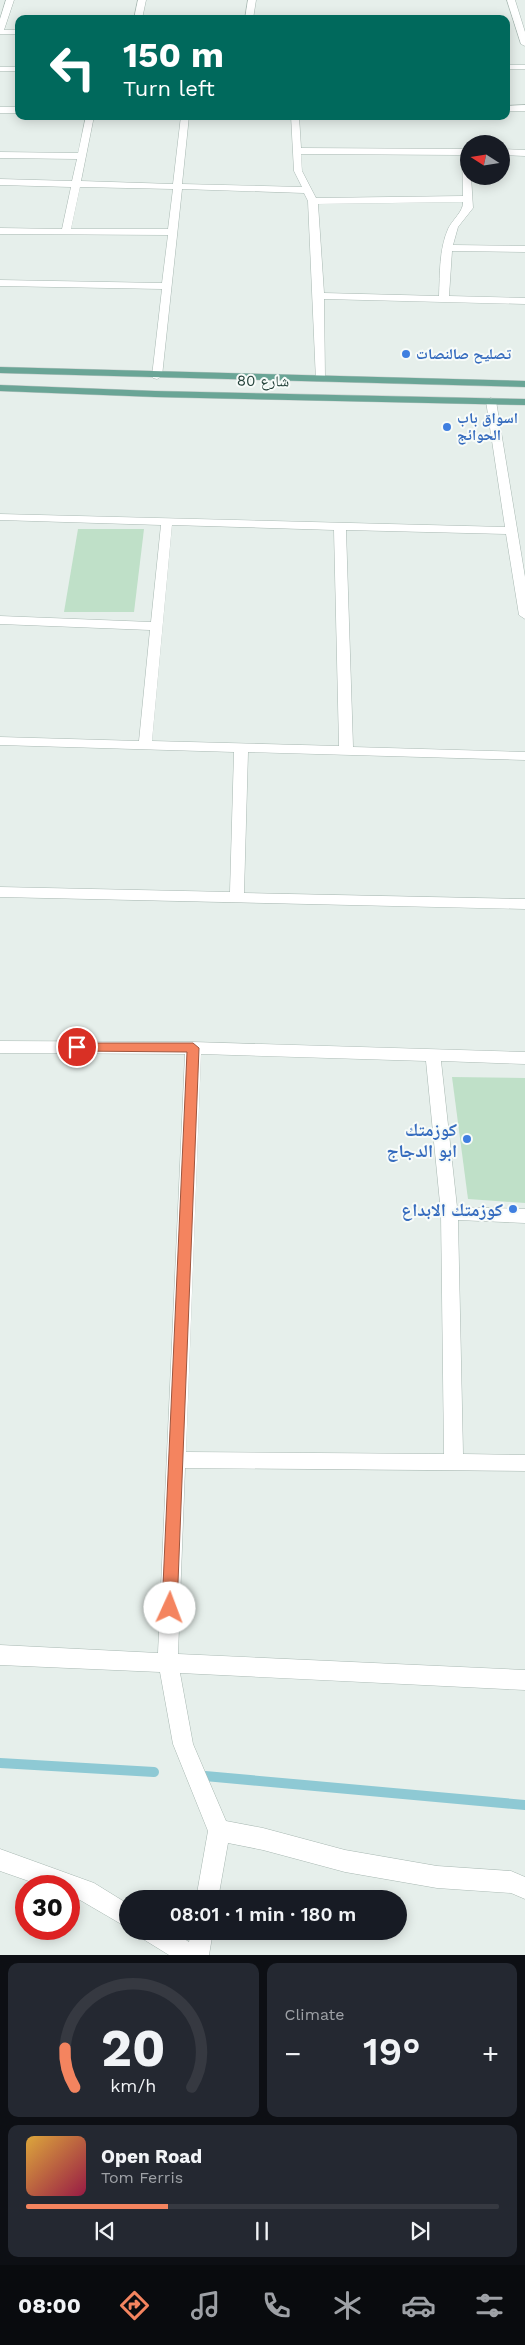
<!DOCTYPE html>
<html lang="en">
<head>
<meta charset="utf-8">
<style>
  :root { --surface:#171b24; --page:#242831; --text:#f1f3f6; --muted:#9ea1a6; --line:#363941; --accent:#f4845f }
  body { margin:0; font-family:"Work Sans","Noto Naskh Arabic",sans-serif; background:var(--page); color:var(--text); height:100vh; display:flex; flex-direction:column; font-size:19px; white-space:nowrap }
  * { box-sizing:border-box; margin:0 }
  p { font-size:16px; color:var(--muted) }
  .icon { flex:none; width:28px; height:28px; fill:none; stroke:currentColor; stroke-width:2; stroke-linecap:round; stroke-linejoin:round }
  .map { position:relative; height:1955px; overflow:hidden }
  .panel { display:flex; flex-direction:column; gap:8px; padding:8px; background:#0d0f14; flex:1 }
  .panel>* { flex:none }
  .hud { position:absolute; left:15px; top:15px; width:495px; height:105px; border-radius:10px; box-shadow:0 2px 12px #0003; background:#00695c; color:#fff; overflow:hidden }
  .needle { width:32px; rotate:282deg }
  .buttons { position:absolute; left:460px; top:135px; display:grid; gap:10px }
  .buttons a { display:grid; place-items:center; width:50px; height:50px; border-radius:50%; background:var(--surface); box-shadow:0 2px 12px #0003; font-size:25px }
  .speed { position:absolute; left:15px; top:1875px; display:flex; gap:10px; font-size:25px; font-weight:700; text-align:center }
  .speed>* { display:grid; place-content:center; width:65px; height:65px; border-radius:50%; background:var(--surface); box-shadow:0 2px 12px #0003; line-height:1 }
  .speed .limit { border:8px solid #d22; background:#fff; color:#111 }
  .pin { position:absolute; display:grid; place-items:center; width:42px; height:42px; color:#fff; margin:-21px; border:2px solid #fff; border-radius:50%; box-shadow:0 1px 5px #0007 }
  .me { position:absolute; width:55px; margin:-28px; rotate:2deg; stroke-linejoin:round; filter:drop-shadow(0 0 4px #0008) }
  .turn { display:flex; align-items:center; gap:18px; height:105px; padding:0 25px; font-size:22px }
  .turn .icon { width:65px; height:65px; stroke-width:2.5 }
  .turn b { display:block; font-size:35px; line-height:42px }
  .big { font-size:38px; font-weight:600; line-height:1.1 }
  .panel .tile { flex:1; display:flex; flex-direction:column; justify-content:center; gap:8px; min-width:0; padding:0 18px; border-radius:10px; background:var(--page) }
  .panel .dial { align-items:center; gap:0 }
  .dial svg { height:130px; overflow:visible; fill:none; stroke:var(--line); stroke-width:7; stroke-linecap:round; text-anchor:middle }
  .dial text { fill:var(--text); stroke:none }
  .song { display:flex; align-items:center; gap:15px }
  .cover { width:60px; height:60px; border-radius:8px; background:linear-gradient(135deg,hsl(40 70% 55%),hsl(340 70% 35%)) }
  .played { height:5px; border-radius:2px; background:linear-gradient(90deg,var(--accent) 30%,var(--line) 30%) }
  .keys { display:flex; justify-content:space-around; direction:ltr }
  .heat { display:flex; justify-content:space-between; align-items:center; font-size:28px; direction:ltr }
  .panel .tiles { flex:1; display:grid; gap:8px; grid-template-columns:1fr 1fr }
  .tile:last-child { grid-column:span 2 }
  .trip { position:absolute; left:119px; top:1890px; width:288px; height:50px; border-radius:25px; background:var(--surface); box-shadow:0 2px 12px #0003; font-weight:600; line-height:50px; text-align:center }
  .dock { display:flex; height:80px; justify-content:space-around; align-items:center; background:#090b0e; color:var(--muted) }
  .dock .icon { width:35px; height:35px }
  .dock .active { color:var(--accent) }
  .dock b { font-size:22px; color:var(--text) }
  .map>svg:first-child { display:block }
</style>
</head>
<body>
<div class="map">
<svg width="525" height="1955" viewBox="0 0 525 1955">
  <rect width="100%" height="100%" fill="#e6efeb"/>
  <!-- green -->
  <g fill="#bfe0c8">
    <polygon points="78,529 144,529 134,612 64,612"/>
    <polygon points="452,1077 525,1078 525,1203 468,1199"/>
  </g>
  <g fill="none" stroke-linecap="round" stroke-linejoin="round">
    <!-- stream -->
    <g stroke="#8ec9d4" stroke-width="10">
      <polyline points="0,1763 154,1772"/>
      <polyline points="205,1776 525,1805"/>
    </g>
    <defs>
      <g id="street">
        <polygon points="6,0 14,0 4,30 19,30 19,34 0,34 0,19"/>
        <polygon points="138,0 146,0 142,19 134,19"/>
        <polygon points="248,0 256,0 253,19 245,19"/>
        <polygon points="507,0 515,0 525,32 525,46 521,44"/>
        <rect x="506" y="65" width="19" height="4"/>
        <rect x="0" y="67" width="19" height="4"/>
        <polygon points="525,105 525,111 506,111 506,106"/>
        <rect x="0" y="107" width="19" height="6"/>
        <path d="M 86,116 L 94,116 L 81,181 L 173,184 L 181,116 L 189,116 L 182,184 L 302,187 L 294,171 L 291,116 L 299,116 L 301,148 L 469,149 L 469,176 L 471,176 L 473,208 L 458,227 L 453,245 L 525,246 L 525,252 L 452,251 L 449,296 L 525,298 L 525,304 L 324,299 L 325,379 L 324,381 L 316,381 L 308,201 L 304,193 L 182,189 L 162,376 L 157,379 L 153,378 L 152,376 L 162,289 L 0,286 L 0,280 L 162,283 L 168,235 L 0,234 L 0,228 L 62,229 L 71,187 L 0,185 L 0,179 L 72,181 L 77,159 L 0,158 L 0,152 L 78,153 ZM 301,154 L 462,155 L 463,196 L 316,198 L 302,171 ZM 80,187 L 173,189 L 168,229 L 71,229 ZM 463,202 C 464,211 452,220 448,229 C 439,250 440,273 439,296 L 324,293 L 318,204 Z"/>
        <polygon points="501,149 525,150 525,156 501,155"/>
        <path d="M 491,398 L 496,401 L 525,577 L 525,619 L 519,615 L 506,534 L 346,530 L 353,747 L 525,752 L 525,760 L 248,752 L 244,893 L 525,899 L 525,909 L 0,897 L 0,887 L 230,892 L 234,752 L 0,745 L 0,737 L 139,741 L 150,630 L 0,624 L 0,616 L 151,622 L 161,525 L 0,520 L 0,514 L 505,527 L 486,401 ZM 172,525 L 334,530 L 339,746 L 152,741 Z"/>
        <path d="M 0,1041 L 193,1042 L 525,1052 L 525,1064 L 441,1061 L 457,1207 L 525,1209 L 525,1223 L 458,1220 L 463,1454 L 525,1455 L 525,1471 L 185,1468 L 178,1654 L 525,1670 L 525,1690 L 180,1673 L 193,1744 L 226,1821 L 263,1828 L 345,1850 L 437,1866 L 511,1871 L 525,1877 L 525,1899 L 511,1893 L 437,1888 L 345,1872 L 263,1850 L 228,1843 L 218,1899 L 196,1899 L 208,1831 L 173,1744 L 160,1672 L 0,1665 L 0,1645 L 158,1653 L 185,1054 L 0,1053 ZM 201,1054 L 426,1061 L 441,1213 L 444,1454 L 186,1452 Z"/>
        <polygon points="0,1849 94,1883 128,1904 128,1928 80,1900 69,1896 69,1886 43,1886 0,1871"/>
        <polygon points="140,1931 172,1931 189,1942 191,1931 213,1931 209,1955 169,1955 143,1939"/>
      </g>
      <g id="primary">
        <polygon points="0,367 525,381 525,387 0,373"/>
        <polygon points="0,385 155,391 525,399 525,405 155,397 0,391"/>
      </g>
    </defs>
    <!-- street casing -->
    <use href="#street" stroke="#a8b8b2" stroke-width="1"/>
    <!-- primary casing -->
    <use href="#primary" stroke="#c2cac8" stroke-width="1"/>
    <!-- street -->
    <use href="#street" fill="#fff" fill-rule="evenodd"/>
    <!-- primary -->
    <use href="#primary" fill="#6aa596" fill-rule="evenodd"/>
  </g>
  <!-- route -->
  <polygon fill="#f4845f" stroke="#9f563e" points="77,1043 193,1043 199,1048 177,1608 175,1613 170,1615 164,1613 162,1608 187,1052 77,1051 71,1047"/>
  <!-- markers -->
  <g fill="#3f7fe0" stroke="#f7fbf9" stroke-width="2">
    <circle cx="406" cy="354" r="5"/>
    <circle cx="447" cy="427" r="5"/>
    <circle cx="467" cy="1139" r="5"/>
    <circle cx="513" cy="1209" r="5"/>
  </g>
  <g text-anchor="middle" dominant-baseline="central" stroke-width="4" stroke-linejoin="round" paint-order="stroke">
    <!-- far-shop labels -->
    <g font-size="15" font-weight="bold" fill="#366cbe" stroke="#f7fbf9" text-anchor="start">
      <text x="416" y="354">تصليح صالنصات</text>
      <text x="457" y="418">اسواق باب<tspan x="457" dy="17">الحوائج</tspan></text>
    </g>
    <!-- far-street labels -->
    <g font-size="15" fill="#24423a" stroke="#f7fbf9">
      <text transform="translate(263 381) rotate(1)">شارع 80</text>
    </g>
    <!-- shop labels -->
    <g font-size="18" font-weight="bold" fill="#366cbe" stroke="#f7fbf9" text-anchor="end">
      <text x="457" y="1129">كوزمتك<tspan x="457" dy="21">ابو الدجاج</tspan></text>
      <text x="503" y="1209">كوزمتك الابداع</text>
    </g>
  </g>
</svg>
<div class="buttons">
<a><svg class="needle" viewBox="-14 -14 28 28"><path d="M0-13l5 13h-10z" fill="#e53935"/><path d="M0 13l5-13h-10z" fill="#9ea1a6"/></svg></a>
</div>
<div class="speed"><div class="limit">30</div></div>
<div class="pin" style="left:77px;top:1047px;background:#d93025"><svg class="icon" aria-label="arrive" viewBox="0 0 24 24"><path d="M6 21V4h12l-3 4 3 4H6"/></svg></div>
<svg class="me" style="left:170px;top:1608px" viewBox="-20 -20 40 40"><circle r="19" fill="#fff"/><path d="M0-13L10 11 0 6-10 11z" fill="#f4845f"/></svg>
<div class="trip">08:01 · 1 min · 180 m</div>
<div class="hud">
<div class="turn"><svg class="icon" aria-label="left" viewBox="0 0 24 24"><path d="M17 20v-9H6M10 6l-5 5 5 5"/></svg><div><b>150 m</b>Turn left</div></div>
</div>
</div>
<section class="panel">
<div class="tiles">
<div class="tile dial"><svg viewBox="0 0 100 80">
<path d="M14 69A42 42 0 1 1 86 69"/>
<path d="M14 69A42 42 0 0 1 8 45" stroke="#f4845f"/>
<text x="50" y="56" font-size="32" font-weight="700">20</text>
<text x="50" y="72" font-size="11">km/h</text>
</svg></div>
<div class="tile"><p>Climate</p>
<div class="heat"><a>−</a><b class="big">19°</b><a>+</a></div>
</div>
<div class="tile">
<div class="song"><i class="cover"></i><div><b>Open Road</b><p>Tom Ferris</p></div></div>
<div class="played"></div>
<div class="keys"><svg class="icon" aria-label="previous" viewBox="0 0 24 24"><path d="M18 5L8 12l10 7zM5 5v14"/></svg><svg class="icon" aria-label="pause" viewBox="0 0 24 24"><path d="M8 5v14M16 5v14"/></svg><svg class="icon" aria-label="next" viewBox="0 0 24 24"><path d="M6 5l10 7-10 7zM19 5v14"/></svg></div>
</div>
</div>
</section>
<nav class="dock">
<b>08:00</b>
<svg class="icon active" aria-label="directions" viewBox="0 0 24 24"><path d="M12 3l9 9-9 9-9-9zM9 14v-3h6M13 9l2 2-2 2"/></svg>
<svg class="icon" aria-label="music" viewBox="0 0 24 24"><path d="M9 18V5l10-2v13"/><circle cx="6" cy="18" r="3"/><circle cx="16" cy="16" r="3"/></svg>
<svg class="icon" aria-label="phone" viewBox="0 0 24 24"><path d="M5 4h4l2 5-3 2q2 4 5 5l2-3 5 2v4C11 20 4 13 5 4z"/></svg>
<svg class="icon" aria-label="climate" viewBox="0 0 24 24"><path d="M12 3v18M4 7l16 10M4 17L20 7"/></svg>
<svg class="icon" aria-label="car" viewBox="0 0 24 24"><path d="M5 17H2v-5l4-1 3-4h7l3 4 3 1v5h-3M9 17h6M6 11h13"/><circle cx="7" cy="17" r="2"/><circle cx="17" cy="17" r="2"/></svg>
<svg class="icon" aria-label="filters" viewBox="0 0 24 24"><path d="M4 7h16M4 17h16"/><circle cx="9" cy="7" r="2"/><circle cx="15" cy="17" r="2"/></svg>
</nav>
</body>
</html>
